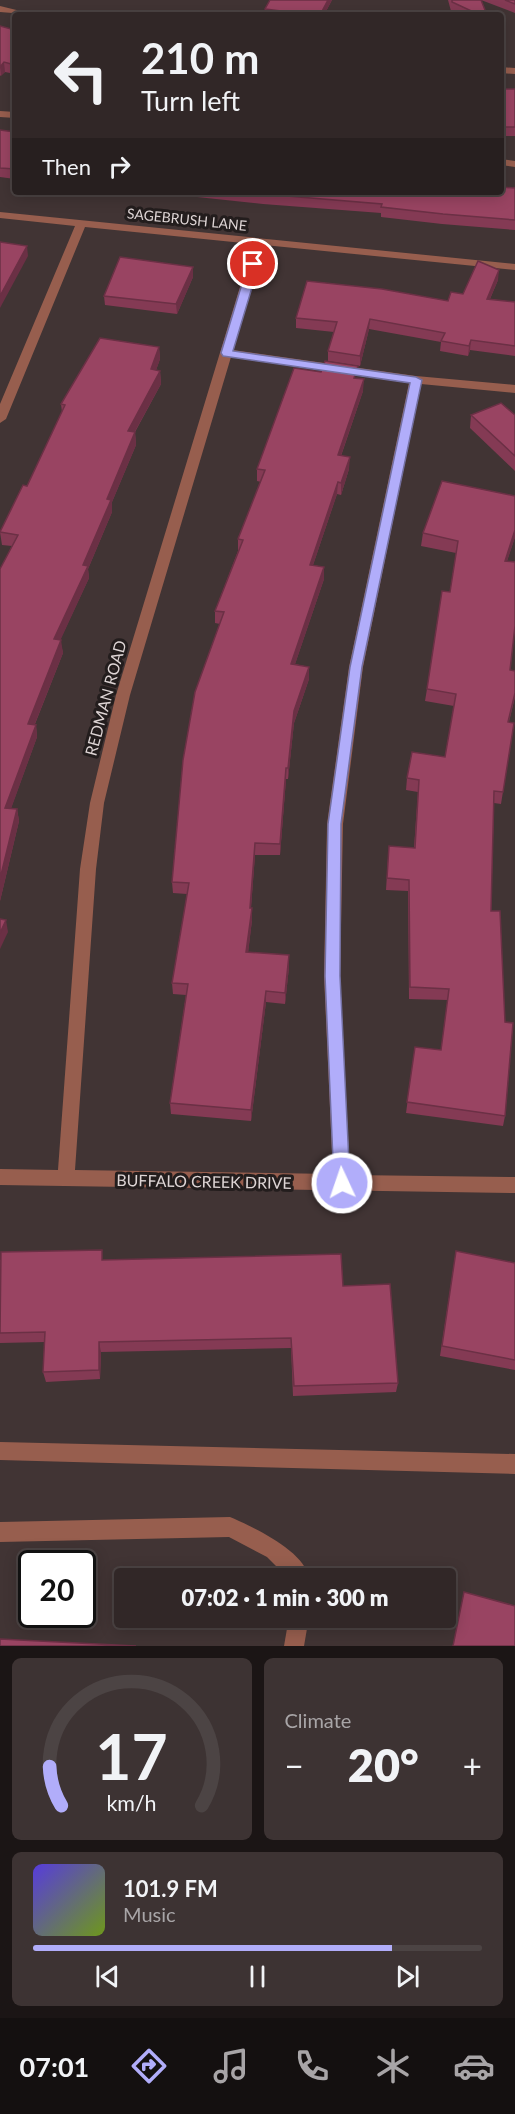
<!DOCTYPE html>
<html lang="en">
<head>
<meta charset="utf-8">
<style>
  :root { --surface:#312727; --page:#3d3333; --text:#f1f3f6; --muted:#a8a5a7; --line:#4c4444; --accent:#b1adfa }
  body { margin:0; font-family:Lato,sans-serif; background:var(--page); color:var(--text); height:100vh; display:flex; flex-direction:column; font-size:22px; white-space:nowrap }
  * { box-sizing:border-box; margin:0 }
  p { font-size:20px; color:var(--muted) }
  .icon { flex:none; width:33px; height:33px; fill:none; stroke:currentColor; stroke-width:2; stroke-linecap:round; stroke-linejoin:round }
  .map { position:relative; height:1646px; overflow:hidden }
  .panel { display:flex; flex-direction:column; gap:12px; padding:12px; background:#1b1515; flex:1 }
  .panel>* { flex:none }
  .guide { position:absolute; left:12px; top:12px; width:492px; height:183px; border-radius:6px; box-shadow:0 3px 15px #0003,0 0 0 2px var(--line); background:#312727; color:var(--text); overflow:hidden }
  .speed { position:absolute; left:18px; top:1550px; display:flex; gap:12px; font-size:30px; font-weight:700; text-align:center }
  .speed>* { display:grid; place-content:center; width:78px; height:78px; border-radius:50%; background:var(--surface); box-shadow:0 3px 15px #0003,0 0 0 2px var(--line); line-height:1 }
  .speed .limit { border:3px solid #111; border-radius:9px; background:#fff; color:#111 }
  .pin { position:absolute; display:grid; place-items:center; width:51px; height:51px; color:#fff; margin:-26px; border:3px solid #fff; border-radius:50%; box-shadow:0 2px 6px #0007 }
  .me { position:absolute; width:66px; margin:-33px; rotate:357deg; stroke-linejoin:round; filter:drop-shadow(0 0 4px #0008) }
  .turn { display:flex; align-items:center; gap:21px; height:126px; padding:0 30px; font-size:27px }
  .turn .icon { width:78px; height:78px; stroke-width:2.5 }
  .turn b { display:block; font-size:42px; line-height:51px }
  .then { display:flex; align-items:center; height:57px; padding:0 30px; background:#0003; gap:12px; font-size:22px }
  .big { font-size:45px; font-weight:800; line-height:1.1 }
  .panel .card { flex:1; display:flex; flex-direction:column; justify-content:center; gap:9px; min-width:0; padding:0 21px; border-radius:9px; background:var(--page) }
  .panel .dial { align-items:center; gap:0 }
  .dial svg { height:156px; overflow:visible; fill:none; stroke:var(--line); stroke-width:7; stroke-linecap:round; text-anchor:middle }
  .dial text { fill:var(--text); stroke:none }
  .song { display:flex; align-items:center; gap:18px }
  .cover { width:72px; height:72px; border-radius:9px; background:linear-gradient(135deg,hsl(250 70% 55%),hsl(80 70% 35%)) }
  .played { height:6px; border-radius:3px; background:linear-gradient(90deg,var(--accent) 80%,var(--line) 80%) }
  .keys { display:flex; justify-content:space-around; direction:ltr }
  .heat { display:flex; justify-content:space-between; align-items:center; font-size:33px; direction:ltr }
  .panel .tiles { flex:1; display:grid; gap:12px; grid-template-columns:1fr 1fr }
  .card:last-child { grid-column:span 2 }
  .trip { position:absolute; left:114px; top:1568px; width:342px; height:60px; border-radius:6px; background:var(--surface); box-shadow:0 3px 15px #0003,0 0 0 2px var(--line); font-weight:800; line-height:60px; text-align:center }
  .dock { display:flex; height:96px; justify-content:space-around; align-items:center; background:#141010; color:var(--muted) }
  .dock .icon { width:42px; height:42px }
  .dock .current { color:var(--accent) }
  .dock b { font-size:27px; color:var(--text) }
  .map>svg:first-child { display:block }
</style>
</head>
<body>
<div class="map">
<svg width="515" height="1646" viewBox="0 0 515 1646">
  <rect width="100%" height="100%" fill="#413434"/>
  <g fill="none" stroke-linecap="round" stroke-linejoin="round">
    <!-- minor -->
    <g fill="#975e4e" fill-rule="evenodd">
      <polygon points="0,6 37,15 0,12"/>
      <polygon points="501,67 515,68 515,74 501,73"/>
      <polygon points="0,111 15,112 15,118 0,117"/>
      <polygon points="501,159 515,161 515,167 501,165"/>
      <path d="M 0,212 L 515,264 L 515,270 L 264,245 L 233,350 L 416,376 L 515,385 L 515,393 L 421,384 L 363,667 L 343,824 L 340,976 L 350,1175 L 515,1177 L 515,1193 L 0,1185 L 0,1169 L 58,1170 L 80,869 L 90,803 L 116,695 L 253,244 L 85,227 L 6,419 L 0,423 L 0,404 L 75,226 L 0,218 ZM 231,357 L 409,383 L 349,667 L 327,824 L 324,976 L 333,1174 L 75,1170 L 96,869 L 104,803 L 130,695 Z"/>
      <polygon points="0,1442 515,1454 515,1474 0,1460"/>
      <path d="M 230,1517 C 253,1527 305,1551 309,1578 L 288,1578 L 267,1557 L 229,1537 L 0,1542 L 0,1522 Z"/>
      <polygon points="289,1617 309,1617 304,1646 284,1646"/>
    </g>
  </g>
  <!-- wall -->
  <g fill="#843a54">
    <polygon points="332,0 324,15 265,15 265,9"/>
    <polygon points="448,0 515,0 515,13 481,0 487,15 459,15 451,11"/>
    <polygon points="0,26 15,30 15,74 5,72 0,76"/>
    <rect x="501" y="89" width="14" height="47"/>
    <polygon points="0,130 15,132 15,179 0,177"/>
    <polygon points="515,188 515,230 442,224 381,217 381,213 263,204 150,192 501,192"/>
    <polygon points="193,277 177,314 105,305 104,296"/>
    <polygon points="498,280 490,299 515,302 515,356 470,350 468,356 440,351 441,342 369,329 360,366 328,361 328,351 334,332 296,328 296,318 448,301"/>
    <polygon points="159,347 160,359 156,370 160,371 161,384 135,432 136,445 112,502 112,512 88,569 89,578 60,640 63,653 35,724 36,725 37,737 11,808 17,809 19,821 0,901 12,546 2,545 0,532 27,486 62,412 61,404"/>
    <polygon points="357,378 363,391 341,456 349,469 341,495 337,494 313,565 324,567 324,579 295,664 309,667 309,679 294,723 288,779 286,779 280,855 255,855 251,908 252,908 252,920 248,952 289,967 285,1004 266,1002 251,1121 171,1114 170,1103 186,995 173,994 172,983 187,894 173,893 172,882 220,624 215,623 215,611 238,551 238,539 261,482 257,481 257,469"/>
    <polygon points="471,415 515,415 515,471 470,428"/>
    <polygon points="423,533 515,537 507,561 510,670 515,697 509,722 514,723 501,804 494,803 491,911 505,1116 503,1126 406,1113 415,1047 441,1050 448,1000 409,999 408,891 386,890 388,858 414,848 418,792 406,790 407,778 445,757 454,706 425,701 427,689 450,592 456,553 421,546"/>
    <polygon points="456,1251 515,1263 515,1370 440,1356"/>
    <polygon points="0,1260 104,1260 343,1286 398,1383 396,1392 293,1396 291,1348 101,1352 100,1379 46,1382 43,1372 45,1342 0,1343"/>
  </g>
  <!-- shaded-wall -->
  <g fill="#6b3045">
    <polygon points="328,0 332,0 324,15 320,15"/>
    <polygon points="4,62 5,72 1,76 0,67"/>
    <polygon points="27,246 28,256 0,308 0,296"/>
    <polygon points="193,267 193,277 177,314 176,304"/>
    <polygon points="499,270 498,280 486,308 487,299"/>
    <polygon points="370,319 369,329 360,366 360,356"/>
    <polygon points="471,340 470,350 468,356 469,346"/>
    <polygon points="159,347 160,359 152,382 151,369"/>
    <polygon points="160,371 161,384 128,444 128,431"/>
    <polygon points="364,379 363,391 337,467 338,455"/>
    <polygon points="135,432 136,445 112,502 112,512 88,569 89,578 55,652 54,639 83,565 107,499"/>
    <polygon points="350,457 349,469 341,495 341,483"/>
    <polygon points="338,482 337,494 309,577 310,565"/>
    <polygon points="515,530 515,537 503,573 505,561"/>
    <polygon points="324,567 324,579 291,676 291,664"/>
    <polygon points="61,640 63,653 30,736 28,724"/>
    <polygon points="309,667 309,679 294,723 288,779 288,768 294,711"/>
    <polygon points="36,725 37,737 7,820 5,808"/>
    <polygon points="286,768 286,779 280,855 280,844"/>
    <polygon points="17,809 19,821 0,901 0,879"/>
    <polygon points="255,843 255,855 250,919 250,908"/>
    <polygon points="252,908 252,920 247,963 246,952"/>
    <polygon points="6,920 8,932 0,949 0,933"/>
    <polygon points="289,955 289,967 285,1004 285,993"/>
    <polygon points="266,991 266,1002 251,1121 251,1110"/>
    <polygon points="99,1342 101,1352 100,1379 99,1370"/>
  </g>
  <!-- building -->
  <g fill="#994462" stroke="#6b3045" stroke-width="1.5">
    <polygon points="270,0 328,0 320,15 313,15 265,9"/>
    <polygon points="452,0 481,0 487,15 480,15 452,2"/>
    <polygon points="505,0 515,0 515,4"/>
    <polygon points="0,26 15,30 15,65 4,62 0,67"/>
    <rect x="501" y="89" width="14" height="38"/>
    <polygon points="0,130 15,132 15,169 0,168"/>
    <polygon points="501,187 515,188 515,220 443,214 381,207 382,204 239,192 501,192"/>
    <polygon points="0,242 27,246 0,296"/>
    <polygon points="120,257 193,267 176,304 104,296"/>
    <polygon points="478,261 499,270 487,299 515,302 515,346 471,340 469,346 441,341 445,333 370,319 360,356 328,351 337,322 296,318 307,281 382,289 448,301 451,292 463,294"/>
    <polygon points="100,338 159,347 151,369 160,371 128,431 135,432 107,499 111,500 83,565 88,566 54,639 61,640 28,724 36,725 5,808 17,809 0,879 0,569 18,535 0,532 23,485 27,486 65,405 61,404"/>
    <polygon points="325,361 358,366 354,378 364,379 338,455 350,457 341,483 338,482 310,565 324,567 291,664 309,667 294,711 288,768 286,768 280,844 255,843 250,908 252,908 246,952 289,955 285,993 266,991 251,1110 170,1103 188,984 172,983 189,883 172,882 183,760 195,692 224,612 215,611 243,540 238,539 265,470 257,469 294,368 321,372"/>
    <polygon points="501,403 515,415 515,456 471,415"/>
    <polygon points="442,481 515,496 515,530 505,561 515,562 515,626 510,670 515,671 515,693 508,722 514,723 503,792 494,791 491,911 500,911 505,1022 513,1023 505,1116 407,1102 415,1047 441,1050 449,989 410,987 409,880 387,878 389,846 415,848 419,780 407,778 412,752 445,757 456,694 427,689 442,591 450,592 458,541 423,533"/>
    <polygon points="0,919 6,920 0,933"/>
    <polygon points="102,1250 102,1260 341,1254 343,1286 390,1284 398,1383 294,1386 291,1338 99,1342 99,1370 43,1372 45,1332 0,1333 1,1252"/>
    <polygon points="456,1251 515,1263 515,1360 442,1346"/>
    <polygon points="464,1592 515,1606 515,1646 453,1646"/>
    <polygon points="0,1639 136,1646 0,1646"/>
  </g>
  <!-- route -->
  <polygon fill="#b1adfa" stroke="#7370a2" stroke-width="1.5" points="253,261 259,264 233,351 416,377 422,380 362,667 341,824 340,976 350,1183 347,1188 342,1190 336,1188 334,1183 325,976 328,824 350,667 410,383 223,356 221,353 248,264"/>
  <g text-anchor="middle" dominant-baseline="central" stroke-width="6" stroke-linejoin="round" paint-order="stroke">
    <!-- far-street labels -->
    <g font-size="14" fill="#ded5d5" stroke="#231d1d">
      <text transform="translate(187 219) rotate(6)">SAGEBRUSH LANE</text>
    </g>
    <!-- street labels -->
    <g font-size="16" fill="#ded5d5" stroke="#231d1d">
      <text transform="translate(105 698) rotate(-75)">REDMAN ROAD</text>
      <text transform="translate(204 1181) rotate(1)">BUFFALO CREEK DRIVE</text>
    </g>
  </g>
</svg>
<div class="speed"><div class="limit">20</div></div>
<div class="pin" style="left:253px;top:264px;background:#d93025"><svg class="icon" aria-label="arrive" viewBox="0 0 24 24"><path d="M6 21V4h12l-3 4 3 4H6"/></svg></div>
<svg class="me" style="left:342px;top:1183px" viewBox="-20 -20 40 40"><circle r="17" fill="#b1adfa" stroke="#fff" stroke-width="3"/><path d="M0-11L8 9 0 5-8 9z" fill="#fff"/></svg>
<div class="trip">07:02 · 1 min · 300 m</div>
<div class="guide">
<div class="turn"><svg class="icon" aria-label="left" viewBox="0 0 24 24"><path d="M17 20v-9H6M10 6l-5 5 5 5"/></svg><div><b>210 m</b>Turn left</div></div>
<div class="then">Then<svg class="icon" aria-label="right" viewBox="0 0 24 24"><path d="M7 20v-9h11M14 6l5 5-5 5"/></svg></div>
</div>
</div>
<section class="panel">
<div class="tiles">
<div class="card dial"><svg viewBox="0 0 100 80">
<path d="M14 69A42 42 0 1 1 86 69"/>
<path d="M14 69A42 42 0 0 1 8 49" stroke="#b1adfa"/>
<text x="50" y="56" font-size="32" font-weight="700">17</text>
<text x="50" y="72" font-size="11">km/h</text>
</svg></div>
<div class="card"><p>Climate</p>
<div class="heat"><a>−</a><b class="big">20°</b><a>+</a></div>
</div>
<div class="card">
<div class="song"><i class="cover"></i><div><b>101.9 FM</b><p>Music</p></div></div>
<div class="played"></div>
<div class="keys"><svg class="icon" aria-label="previous" viewBox="0 0 24 24"><path d="M18 5L8 12l10 7zM5 5v14"/></svg><svg class="icon" aria-label="pause" viewBox="0 0 24 24"><path d="M8 5v14M16 5v14"/></svg><svg class="icon" aria-label="next" viewBox="0 0 24 24"><path d="M6 5l10 7-10 7zM19 5v14"/></svg></div>
</div>
</div>
</section>
<nav class="dock">
<b>07:01</b>
<svg class="icon current" aria-label="directions" viewBox="0 0 24 24"><path d="M12 3l9 9-9 9-9-9zM9 14v-3h6M13 9l2 2-2 2"/></svg>
<svg class="icon" aria-label="music" viewBox="0 0 24 24"><path d="M9 18V5l10-2v13"/><circle cx="6" cy="18" r="3"/><circle cx="16" cy="16" r="3"/></svg>
<svg class="icon" aria-label="phone" viewBox="0 0 24 24"><path d="M5 4h4l2 5-3 2q2 4 5 5l2-3 5 2v4C11 20 4 13 5 4z"/></svg>
<svg class="icon" aria-label="climate" viewBox="0 0 24 24"><path d="M12 3v18M4 7l16 10M4 17L20 7"/></svg>
<svg class="icon" aria-label="car" viewBox="0 0 24 24"><path d="M5 17H2v-5l4-1 3-4h7l3 4 3 1v5h-3M9 17h6M6 11h13"/><circle cx="7" cy="17" r="2"/><circle cx="17" cy="17" r="2"/></svg>
</nav>
</body>
</html>
